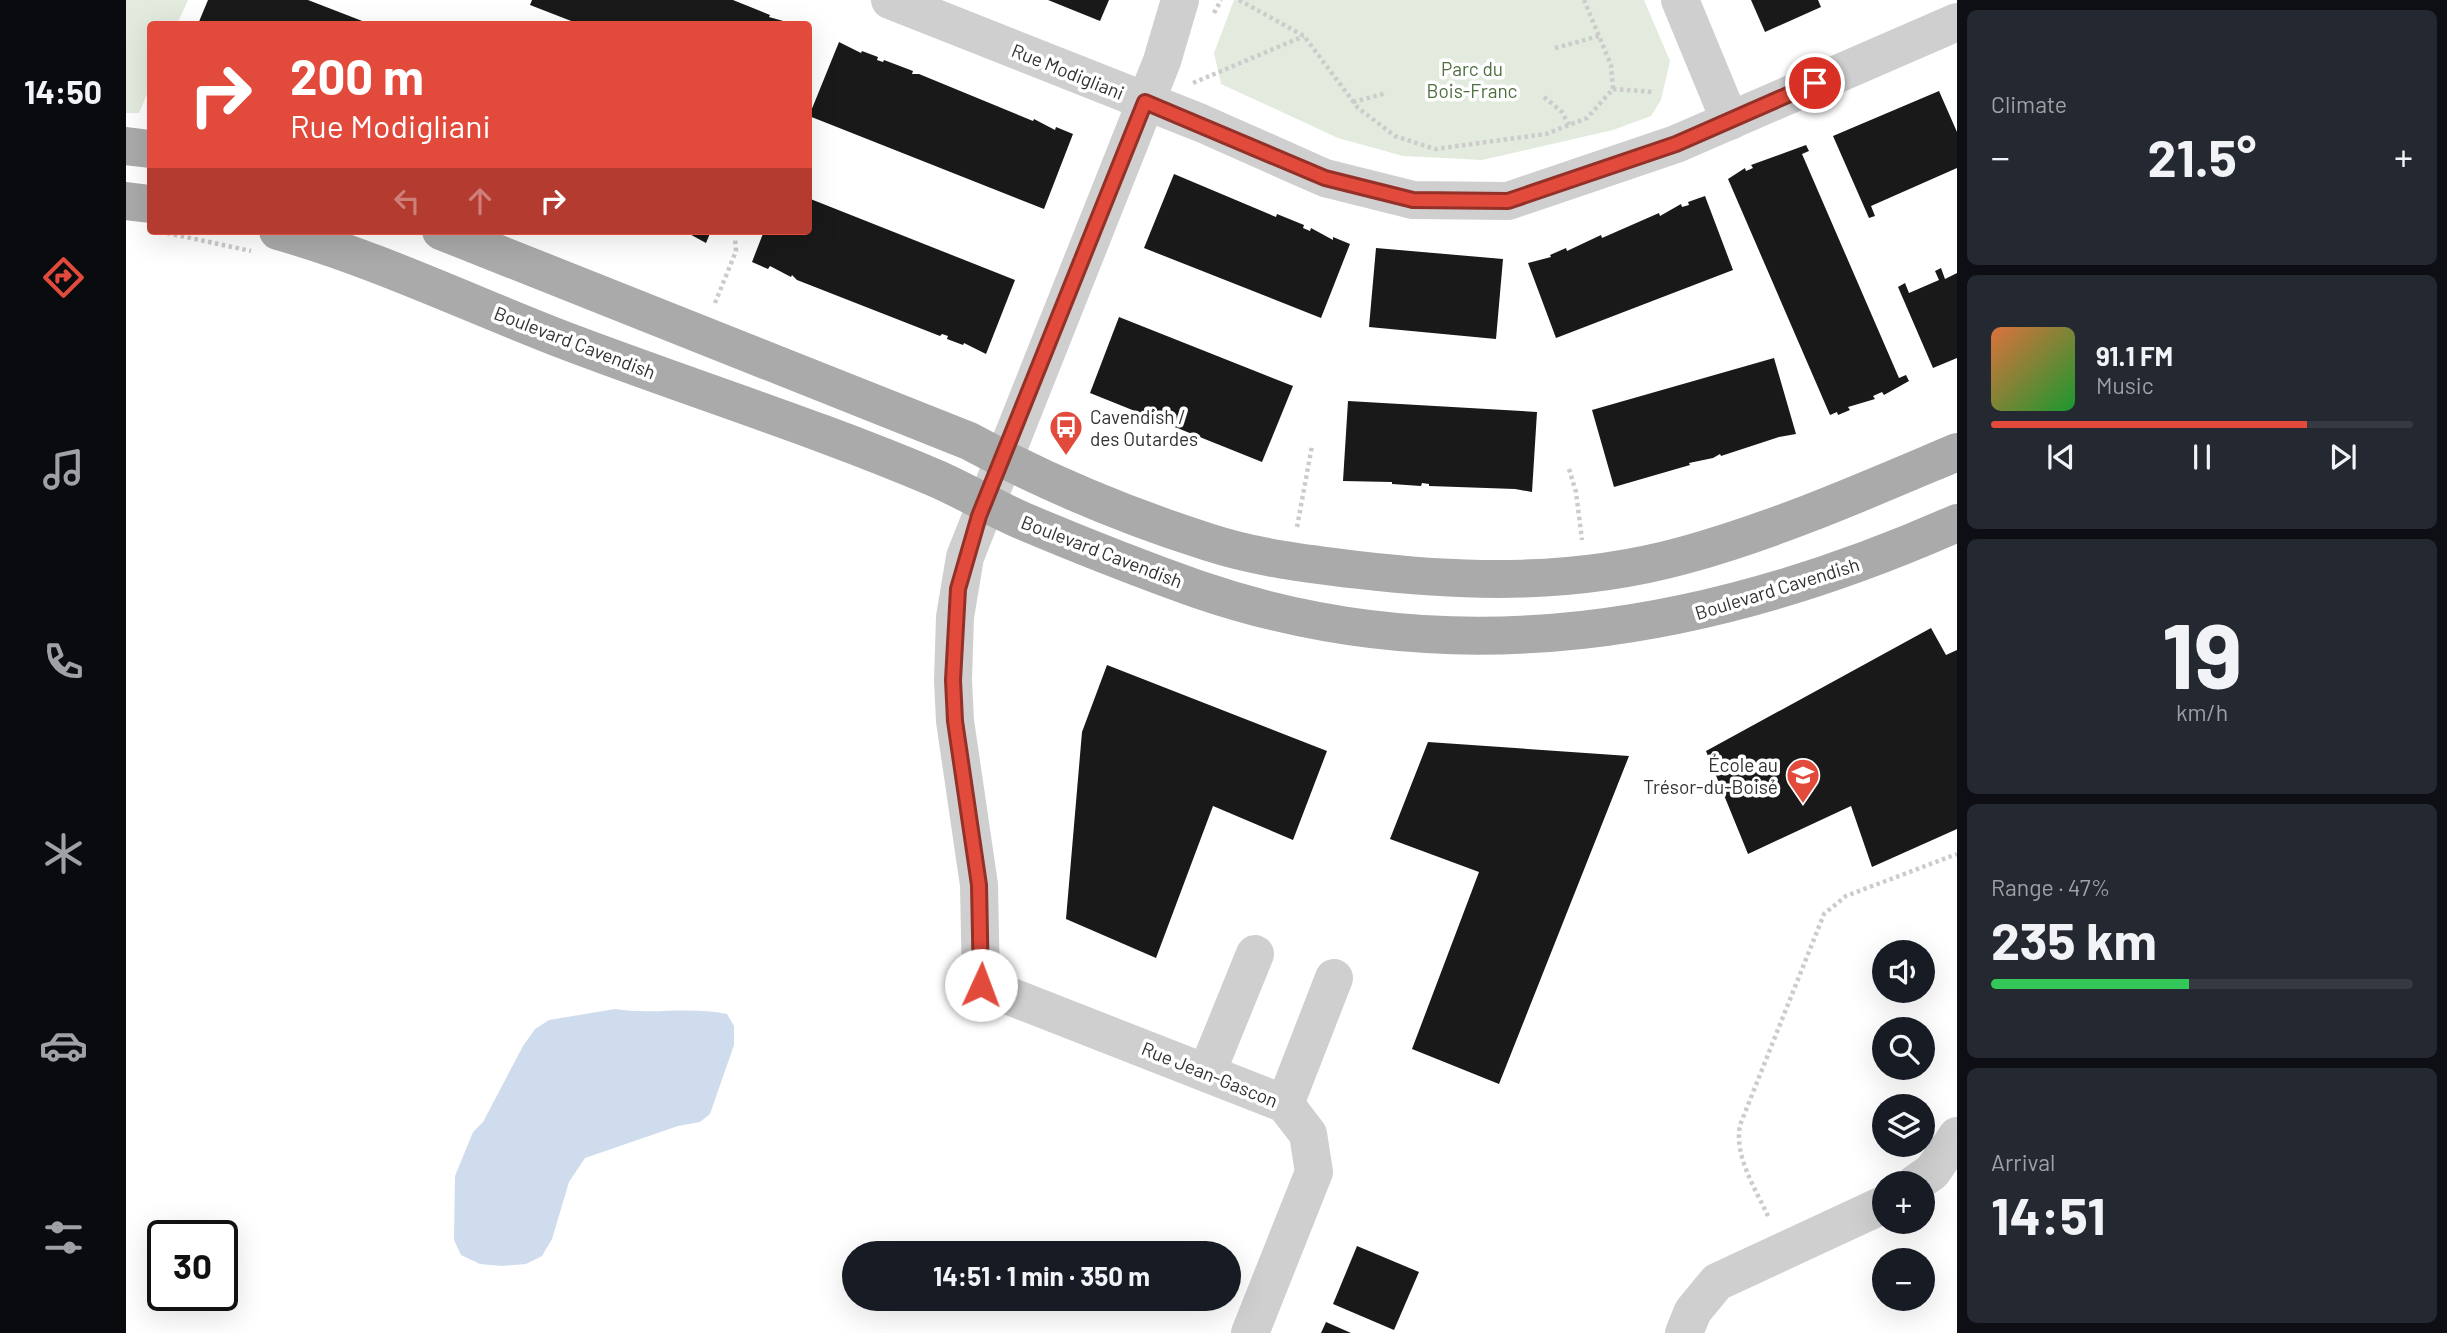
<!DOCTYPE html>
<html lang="en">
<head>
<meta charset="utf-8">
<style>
  :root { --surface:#171b24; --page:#242831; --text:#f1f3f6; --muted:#9ea1a6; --line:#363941; --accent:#e24a3c }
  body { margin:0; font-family:Barlow,sans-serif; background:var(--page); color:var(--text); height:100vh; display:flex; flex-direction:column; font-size:26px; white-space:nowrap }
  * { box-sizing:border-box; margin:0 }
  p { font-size:23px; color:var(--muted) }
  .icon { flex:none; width:38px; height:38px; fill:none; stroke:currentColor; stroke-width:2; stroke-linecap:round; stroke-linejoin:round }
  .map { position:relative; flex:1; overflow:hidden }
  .details { display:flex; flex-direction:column; gap:10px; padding:10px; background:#0d0f14; width:490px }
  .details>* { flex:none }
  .banner { position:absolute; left:21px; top:21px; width:665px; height:214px; border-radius:7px; box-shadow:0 7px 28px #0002; background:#e24a3c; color:#fff; overflow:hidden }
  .fabs { position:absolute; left:1746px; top:940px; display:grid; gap:14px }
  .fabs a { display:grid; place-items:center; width:63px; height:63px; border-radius:50%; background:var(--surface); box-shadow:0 7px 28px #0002; font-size:35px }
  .speed { position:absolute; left:21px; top:1220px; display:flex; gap:14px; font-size:35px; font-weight:700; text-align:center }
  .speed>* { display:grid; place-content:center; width:91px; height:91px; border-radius:50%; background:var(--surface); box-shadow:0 7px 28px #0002; line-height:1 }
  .speed .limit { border:4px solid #111; border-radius:10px; background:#fff; color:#111 }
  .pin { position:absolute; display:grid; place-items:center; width:60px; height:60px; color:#fff; margin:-30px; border:4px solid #fff; border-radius:50%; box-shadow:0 2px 7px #0007 }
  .me { position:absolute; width:77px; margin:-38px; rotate:2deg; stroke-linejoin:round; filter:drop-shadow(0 0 5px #0008) }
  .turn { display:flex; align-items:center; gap:24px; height:147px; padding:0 28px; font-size:32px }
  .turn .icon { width:91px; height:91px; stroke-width:2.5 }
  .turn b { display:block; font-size:49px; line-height:60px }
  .lanes { display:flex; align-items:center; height:66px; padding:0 28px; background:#0003; justify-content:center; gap:35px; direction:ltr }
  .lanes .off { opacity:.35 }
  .big { font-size:52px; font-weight:700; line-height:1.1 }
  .details .card { flex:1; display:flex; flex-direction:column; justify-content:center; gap:10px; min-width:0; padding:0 24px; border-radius:10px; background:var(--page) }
  .details .dial { align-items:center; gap:0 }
  .dial b { font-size:91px; line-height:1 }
  .song { display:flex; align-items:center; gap:21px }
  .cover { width:84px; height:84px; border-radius:10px; background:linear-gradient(135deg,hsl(20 70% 55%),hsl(130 70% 35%)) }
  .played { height:7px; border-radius:4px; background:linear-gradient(90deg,var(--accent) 75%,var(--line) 75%) }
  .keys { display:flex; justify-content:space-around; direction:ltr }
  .heat { display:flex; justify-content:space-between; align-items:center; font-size:38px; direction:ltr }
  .charge { height:10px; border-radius:5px; background:linear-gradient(90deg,#34c759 47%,var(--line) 0) }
  .trip { position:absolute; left:716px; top:1241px; width:399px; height:70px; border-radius:35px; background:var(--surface); box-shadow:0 7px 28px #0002; font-weight:700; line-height:70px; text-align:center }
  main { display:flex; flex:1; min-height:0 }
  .tab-bar { display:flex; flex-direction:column; width:126px; justify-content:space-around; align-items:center; background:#090b0e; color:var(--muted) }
  .tab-bar .icon { width:49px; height:49px }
  .tab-bar .active { color:var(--accent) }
  .tab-bar b { font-size:32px; color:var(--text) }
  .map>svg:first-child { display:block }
</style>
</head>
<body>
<main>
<nav class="tab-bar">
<b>14:50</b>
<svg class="icon active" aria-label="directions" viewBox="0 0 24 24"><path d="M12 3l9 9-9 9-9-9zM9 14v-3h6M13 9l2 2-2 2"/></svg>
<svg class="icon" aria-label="music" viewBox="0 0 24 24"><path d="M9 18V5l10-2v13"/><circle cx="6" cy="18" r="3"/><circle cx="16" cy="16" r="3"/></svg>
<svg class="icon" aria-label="phone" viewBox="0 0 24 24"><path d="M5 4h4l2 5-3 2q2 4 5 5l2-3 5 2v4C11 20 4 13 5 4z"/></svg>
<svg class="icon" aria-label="climate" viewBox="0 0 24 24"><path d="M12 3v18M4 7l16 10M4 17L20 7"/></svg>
<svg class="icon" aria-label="car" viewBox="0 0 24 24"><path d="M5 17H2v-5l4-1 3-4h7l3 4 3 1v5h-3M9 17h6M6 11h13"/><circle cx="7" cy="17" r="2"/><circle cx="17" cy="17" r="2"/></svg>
<svg class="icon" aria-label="filters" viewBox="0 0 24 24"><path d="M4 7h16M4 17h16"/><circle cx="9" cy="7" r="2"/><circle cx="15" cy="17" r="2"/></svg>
</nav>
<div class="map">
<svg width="1831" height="1333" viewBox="0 0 1831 1333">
  <rect width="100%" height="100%" fill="#fff"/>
  <!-- green -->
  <g fill="#e3ebde">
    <polygon points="0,0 62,0 51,24 24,24 24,87 13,113 0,113"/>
    <polygon points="1108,0 1518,0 1544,61 1535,100 1525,116 1487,130 1356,160 1277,156 1212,138 1095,84 1088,53"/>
  </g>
  <!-- water -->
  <path fill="#cfdced" d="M 489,1009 C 527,1015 564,1006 601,1014 L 608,1026 L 608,1045 L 584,1114 L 574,1122 L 552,1126 L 459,1158 L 443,1182 L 426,1239 L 416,1256 L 400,1264 L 376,1266 L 354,1264 L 335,1255 L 328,1240 L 329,1176 L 347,1132 L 357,1122 L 397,1046 L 409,1029 L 423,1020 Z"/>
  <!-- building -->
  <g fill="#191919">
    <polygon points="82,0 182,0 244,24 72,24"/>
    <polygon points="406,0 607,0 644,15 643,17 668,24 453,24 404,5"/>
    <polygon points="922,0 983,0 974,21"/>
    <polygon points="1625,0 1692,0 1695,7 1639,32"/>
    <polygon points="713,42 735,53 736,51 752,57 751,60 757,62 758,60 787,71 786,74 793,74 907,121 908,119 929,130 930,127 947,134 918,209 683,116"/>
    <polygon points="1813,91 1831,132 1831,168 1745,206 1749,216 1743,218 1707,136"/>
    <polygon points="1680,145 1683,151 1676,154 1773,378 1780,375 1783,381 1758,395 1756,392 1747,396 1749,399 1722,407 1724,410 1712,415 1711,412 1704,415 1602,179 1619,168 1620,171 1627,168 1625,165"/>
    <polygon points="1048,174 1150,217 1151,214 1178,225 1177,228 1184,231 1185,228 1207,240 1207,237 1224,244 1195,318 1018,248"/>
    <polygon points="1579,196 1607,270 1430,338 1402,263 1425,257 1424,255 1440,248 1441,251 1475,235 1476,238 1533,213 1534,216 1555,204 1556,207 1563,205 1562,202"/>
    <polygon points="682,198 889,280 860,354 838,343 837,345 821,339 822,336 816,334 814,336 671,280 666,275 665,277 644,266 642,269 626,262 638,231 682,231"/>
    <polygon points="549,231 585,231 580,243 558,231 557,234"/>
    <polygon points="1250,248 1377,259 1370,339 1243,327"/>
    <polygon points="1815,268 1819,279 1831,273 1831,358 1807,368 1772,287 1779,283 1783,293 1813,280 1809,271"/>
    <polygon points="993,317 1167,386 1136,462 964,393"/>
    <polygon points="1648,358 1670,434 1653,437 1595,456 1594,454 1587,458 1563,463 1564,465 1488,487 1466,410"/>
    <polygon points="1222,401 1411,412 1406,492 1389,489 1303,486 1303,484 1296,483 1295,486 1266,484 1266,482 1217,481"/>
    <polygon points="1805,628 1820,655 1831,650 1831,829 1746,867 1725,806 1622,854 1580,751"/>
    <polygon points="981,665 1201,751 1167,840 1087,806 1030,958 940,919 956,732"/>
    <polygon points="1302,742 1503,756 1373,1084 1286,1049 1353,872 1264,839"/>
    <polygon points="1231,1246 1293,1272 1268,1330 1207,1304"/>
    <polygon points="1200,1322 1225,1333 1195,1333"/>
  </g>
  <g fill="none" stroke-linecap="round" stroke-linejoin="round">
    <!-- path -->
    <g stroke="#ccc" stroke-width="4.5" stroke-dasharray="3.5 3.5" stroke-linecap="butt">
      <polyline points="1113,0 1178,36 1232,108 1269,136 1309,149 1420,134 1461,118 1487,89 1485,65 1458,0"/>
      <polyline points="1088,13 1095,0"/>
      <polyline points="1429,48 1473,36"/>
      <polyline points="1067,83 1178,36"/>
      <polyline points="1487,89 1527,92"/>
      <polyline points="1418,97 1436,112 1443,125"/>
      <polyline points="1227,102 1261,93"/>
      <polyline points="41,233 125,251"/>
      <polyline points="589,303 610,251 609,238"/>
      <polyline points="1443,469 1450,492 1456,540"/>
      <polyline points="1171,527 1186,446"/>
      <path d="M 1642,1216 C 1629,1188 1608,1156 1614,1125 L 1698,914 L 1720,896 L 1831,854"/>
    </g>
    <!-- minor -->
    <g stroke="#cfcfcf" stroke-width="38">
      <polyline points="764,0 1075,123 1199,178 1287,200 1382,201 1550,144 1831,22"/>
      <polyline points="1054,0 1036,61 839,557 829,617 827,680 829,721 853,885 855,985 1159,1104 1182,1134 1188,1172 1124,1333"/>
      <polyline points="1554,0 1604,121"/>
      <polyline points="1081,1072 1129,954"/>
      <polyline points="1159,1104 1208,978"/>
      <polyline points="1790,1183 1806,1172 1831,1136"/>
      <polyline points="1558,1333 1567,1311 1591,1282 1759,1204"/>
    </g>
    <!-- major -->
    <g stroke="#aaa" stroke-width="38">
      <polyline points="0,146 24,149"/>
      <polyline points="0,201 24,204"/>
      <path d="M 152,231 C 251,259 346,305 443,342 C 564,388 689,427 809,478 C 839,491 867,508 897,521 C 954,545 1012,568 1071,589 C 1330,678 1587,631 1831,523"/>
      <path d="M 315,231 L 843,441 C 919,482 1000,516 1082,542 C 1131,558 1182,564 1233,570 C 1343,583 1450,585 1559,555 C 1653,529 1741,490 1831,452"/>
    </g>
  </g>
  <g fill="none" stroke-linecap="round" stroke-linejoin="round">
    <defs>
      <polyline id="route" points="855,985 853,885 829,721 827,680 832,589 853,516 1019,102 1199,178 1287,200 1382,201 1550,144 1689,83"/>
    </defs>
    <!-- route casing -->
    <use href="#route" stroke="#933027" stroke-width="18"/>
    <!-- route -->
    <use href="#route" stroke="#e24a3c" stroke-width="12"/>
  </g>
  <!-- icons -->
  <defs>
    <symbol id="bus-pin" viewBox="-11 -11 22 30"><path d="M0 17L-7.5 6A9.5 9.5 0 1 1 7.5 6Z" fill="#e24a3c" stroke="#fff"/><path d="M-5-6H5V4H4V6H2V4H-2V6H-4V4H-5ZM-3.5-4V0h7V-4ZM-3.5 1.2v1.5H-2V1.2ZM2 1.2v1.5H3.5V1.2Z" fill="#fff"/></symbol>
    <symbol id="school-pin" viewBox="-11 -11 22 30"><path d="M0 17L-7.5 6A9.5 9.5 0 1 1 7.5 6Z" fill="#e24a3c" stroke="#fff"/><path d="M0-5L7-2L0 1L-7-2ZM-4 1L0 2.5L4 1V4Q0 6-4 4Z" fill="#fff"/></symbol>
  </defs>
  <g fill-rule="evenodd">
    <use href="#bus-pin" x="921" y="408" width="38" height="52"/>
    <use href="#school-pin" x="1658" y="756" width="38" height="52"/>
  </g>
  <g text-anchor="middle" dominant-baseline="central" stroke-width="7" stroke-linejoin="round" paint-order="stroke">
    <!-- park labels -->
    <g font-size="19" fill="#4e6e40" stroke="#fff">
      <text x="1346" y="68">Parc du<tspan x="1346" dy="22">Bois-Franc</tspan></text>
    </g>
    <!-- street labels -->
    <g font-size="19" fill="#323232" stroke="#fff">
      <text transform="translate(942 71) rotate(22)">Rue Modigliani</text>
      <text transform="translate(449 342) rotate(21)">Boulevard Cavendish</text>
      <text transform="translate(976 551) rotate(21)">Boulevard Cavendish</text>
      <text transform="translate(1651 588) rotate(-17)">Boulevard Cavendish</text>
      <text transform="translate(1084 1074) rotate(22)">Rue Jean-Gascon</text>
    </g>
    <!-- poi labels -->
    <g font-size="19" fill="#323232" stroke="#fff" text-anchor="start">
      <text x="964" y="416">Cavendish /<tspan x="964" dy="22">des Outardes</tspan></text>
      <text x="1652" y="764" text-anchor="end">École au<tspan x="1652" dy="22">Trésor-du-Boisé</tspan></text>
    </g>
  </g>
</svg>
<div class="fabs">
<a><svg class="icon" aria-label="sound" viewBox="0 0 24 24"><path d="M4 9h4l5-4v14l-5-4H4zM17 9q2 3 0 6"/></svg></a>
<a><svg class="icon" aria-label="search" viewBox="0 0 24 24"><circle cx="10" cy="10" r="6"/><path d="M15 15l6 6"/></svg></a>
<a><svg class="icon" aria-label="layers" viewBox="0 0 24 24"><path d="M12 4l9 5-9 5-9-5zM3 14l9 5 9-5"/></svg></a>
<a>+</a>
<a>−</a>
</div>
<div class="speed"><div class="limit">30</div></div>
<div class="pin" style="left:1689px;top:83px;background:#d93025"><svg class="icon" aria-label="arrive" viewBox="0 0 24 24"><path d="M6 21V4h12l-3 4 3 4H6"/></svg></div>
<svg class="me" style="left:855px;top:985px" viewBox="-20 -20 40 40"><circle r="19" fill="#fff"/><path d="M0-13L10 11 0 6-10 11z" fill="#e24a3c"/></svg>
<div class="trip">14:51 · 1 min · 350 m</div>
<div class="banner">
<div class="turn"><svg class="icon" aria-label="right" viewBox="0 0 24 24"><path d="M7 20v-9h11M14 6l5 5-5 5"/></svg><div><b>200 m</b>Rue Modigliani</div></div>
<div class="lanes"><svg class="icon off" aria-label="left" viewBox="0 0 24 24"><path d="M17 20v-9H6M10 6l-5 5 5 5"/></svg><svg class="icon off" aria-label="ahead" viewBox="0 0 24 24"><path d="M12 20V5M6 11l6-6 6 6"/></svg><svg class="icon" aria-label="right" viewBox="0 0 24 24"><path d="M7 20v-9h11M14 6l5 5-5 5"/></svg></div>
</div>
</div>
<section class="details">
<div class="card"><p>Climate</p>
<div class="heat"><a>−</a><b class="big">21.5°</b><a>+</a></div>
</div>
<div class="card">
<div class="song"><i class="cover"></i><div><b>91.1 FM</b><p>Music</p></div></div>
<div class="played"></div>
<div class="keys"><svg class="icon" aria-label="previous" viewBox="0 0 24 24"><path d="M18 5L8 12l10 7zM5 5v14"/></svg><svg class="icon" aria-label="pause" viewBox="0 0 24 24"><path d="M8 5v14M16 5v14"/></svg><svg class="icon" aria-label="next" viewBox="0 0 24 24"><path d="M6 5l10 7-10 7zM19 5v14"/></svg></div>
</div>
<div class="card dial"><b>19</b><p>km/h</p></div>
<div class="card"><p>Range · 47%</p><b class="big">235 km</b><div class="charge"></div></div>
<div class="card"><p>Arrival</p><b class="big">14:51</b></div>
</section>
</main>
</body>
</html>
